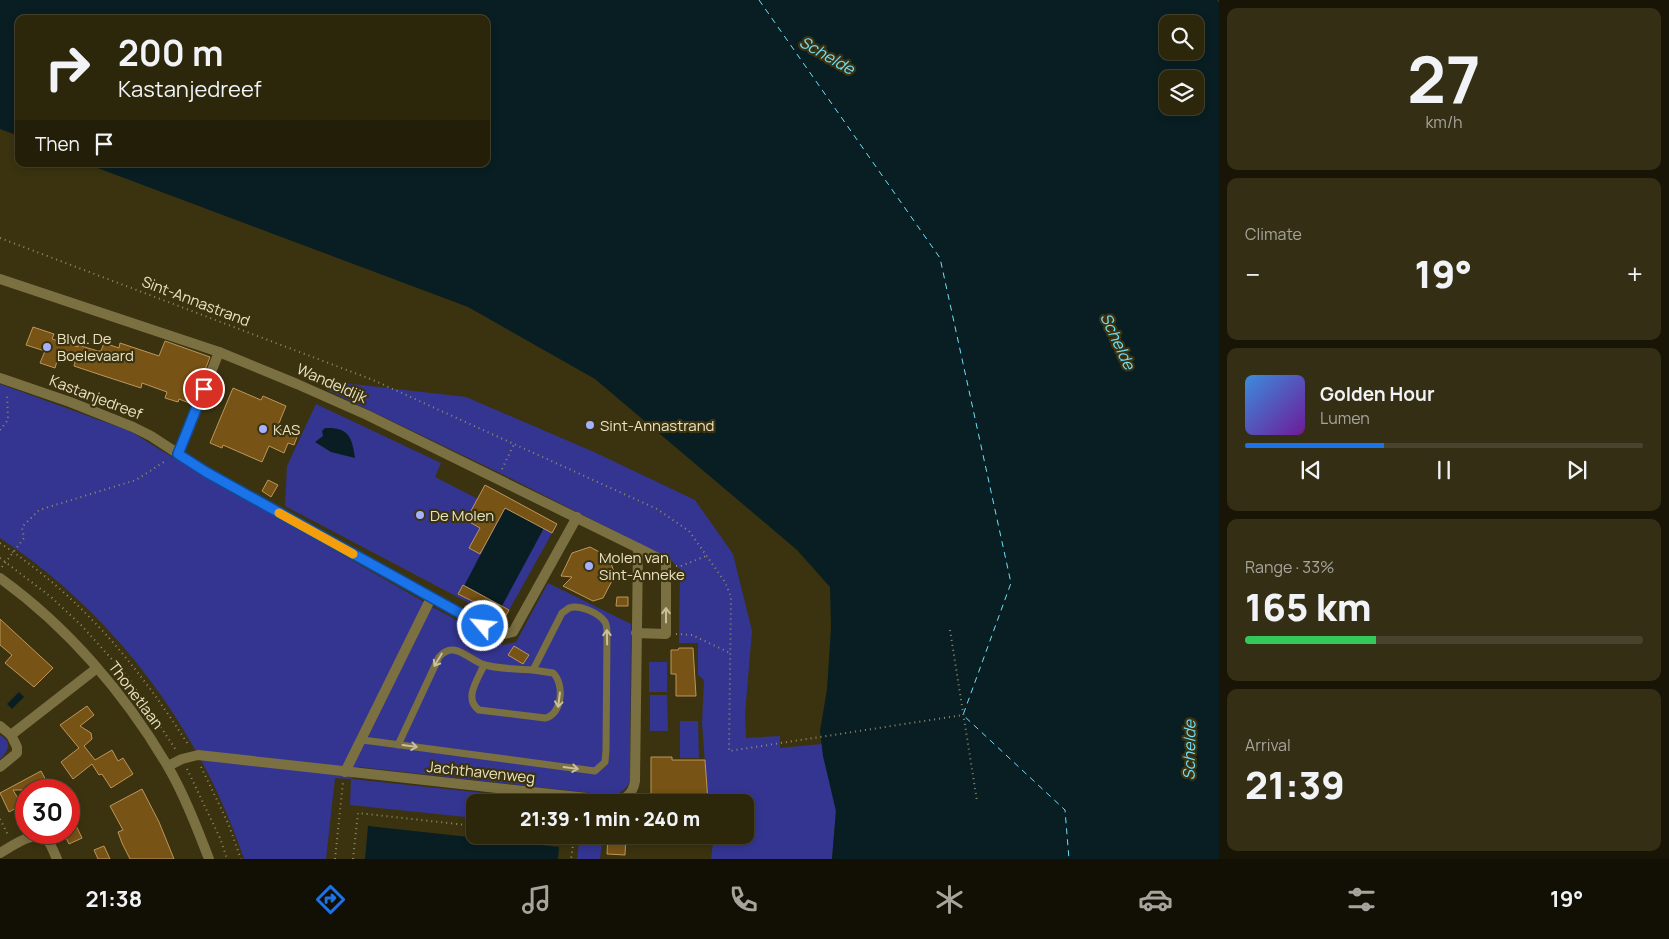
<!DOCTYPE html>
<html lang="en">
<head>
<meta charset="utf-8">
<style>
  :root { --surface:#2c260b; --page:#342e14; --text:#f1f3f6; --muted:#a6a59d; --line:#48432c; --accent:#1a73e8 }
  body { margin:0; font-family:Manrope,sans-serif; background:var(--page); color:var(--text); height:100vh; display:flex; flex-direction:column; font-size:19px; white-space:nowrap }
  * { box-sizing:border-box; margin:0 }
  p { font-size:16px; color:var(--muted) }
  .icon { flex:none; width:28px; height:28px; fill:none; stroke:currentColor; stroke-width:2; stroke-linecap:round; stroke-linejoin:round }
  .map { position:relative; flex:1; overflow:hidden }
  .panel { display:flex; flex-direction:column; gap:8px; padding:8px; background:#181506; width:450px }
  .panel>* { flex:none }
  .top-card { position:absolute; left:15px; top:15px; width:475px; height:152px; border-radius:10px; box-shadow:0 2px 8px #0003,0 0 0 1px var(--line); background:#2c260b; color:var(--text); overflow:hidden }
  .controls { position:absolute; left:1159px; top:15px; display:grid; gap:10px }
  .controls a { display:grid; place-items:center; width:45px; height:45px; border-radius:10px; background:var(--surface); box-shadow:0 2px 8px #0003,0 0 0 1px var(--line); font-size:25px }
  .speed { position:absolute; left:15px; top:779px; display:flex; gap:10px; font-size:25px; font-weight:700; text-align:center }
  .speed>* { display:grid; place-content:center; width:65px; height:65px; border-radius:50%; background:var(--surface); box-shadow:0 2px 8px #0003,0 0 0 1px var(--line); line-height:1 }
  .speed .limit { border:8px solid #d22; background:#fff; color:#111 }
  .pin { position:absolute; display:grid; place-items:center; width:42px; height:42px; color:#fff; margin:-21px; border:2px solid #fff; border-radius:50%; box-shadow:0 1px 5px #0007 }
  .me { position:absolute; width:55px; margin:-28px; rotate:298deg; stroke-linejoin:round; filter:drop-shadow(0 0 4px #0008) }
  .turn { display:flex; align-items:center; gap:18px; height:105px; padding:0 20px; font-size:22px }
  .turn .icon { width:65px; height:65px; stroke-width:2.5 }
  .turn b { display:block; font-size:35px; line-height:42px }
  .then { display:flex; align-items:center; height:48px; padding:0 20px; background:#0003; gap:10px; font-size:19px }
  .big { font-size:38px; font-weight:800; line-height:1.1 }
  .panel .card { flex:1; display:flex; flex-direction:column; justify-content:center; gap:8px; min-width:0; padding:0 18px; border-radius:10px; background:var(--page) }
  .panel .dial { align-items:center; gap:0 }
  .dial b { font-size:65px; line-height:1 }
  .song { display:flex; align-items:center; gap:15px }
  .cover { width:60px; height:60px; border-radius:8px; background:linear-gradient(135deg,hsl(210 70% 55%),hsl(280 70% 35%)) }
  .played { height:5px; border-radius:2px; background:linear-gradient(90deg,var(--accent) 35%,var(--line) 35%) }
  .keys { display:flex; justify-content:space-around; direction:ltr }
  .heat { display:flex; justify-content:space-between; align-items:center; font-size:28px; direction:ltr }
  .charge { height:8px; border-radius:4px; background:linear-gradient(90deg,#34c759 33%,var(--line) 0) }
  .trip { position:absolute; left:466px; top:794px; width:288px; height:50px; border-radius:10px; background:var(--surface); box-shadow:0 2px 8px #0003,0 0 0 1px var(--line); font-weight:800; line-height:50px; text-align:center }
  .dock { display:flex; height:80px; justify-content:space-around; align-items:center; background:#120f04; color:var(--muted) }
  .dock .icon { width:35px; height:35px }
  .dock .active { color:var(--accent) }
  .dock b { font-size:22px; color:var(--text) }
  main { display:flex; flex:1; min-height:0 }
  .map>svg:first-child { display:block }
</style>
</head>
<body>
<main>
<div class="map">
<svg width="1219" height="859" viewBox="0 0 1219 859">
  <rect width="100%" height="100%" fill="#3b330f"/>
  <!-- green -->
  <g fill="#343591">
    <polygon points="335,382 466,397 594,452 695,500 733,554 752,631 745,714 746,738 780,736 780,748 822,744 836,811 832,859 711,859 714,835 745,835 745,802 708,802 702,723 704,680 698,675 698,643 679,643 680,569 670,559 500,473 325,389"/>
    <path d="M 0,384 L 132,432 L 157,448 L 436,609 L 503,645 L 516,642 L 548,583 L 631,624 L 630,781 C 625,791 619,795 608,795 L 359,767 L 352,779 L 568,802 L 475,802 L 475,818 L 350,805 L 351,779 L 335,778 L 326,859 L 244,859 C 200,729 115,614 0,538 Z"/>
    <polygon points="316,404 441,463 435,477 478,499 485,485 556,526 503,621 285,506 287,466"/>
    <rect x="649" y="662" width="18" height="30"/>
    <polygon points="650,695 667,695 668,731 650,731"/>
    <polygon points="680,721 698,721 699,758 680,758"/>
    <path d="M 0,735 C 12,741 9,751 0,759 Z"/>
    <polygon points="580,835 603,835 600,859 577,859"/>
  </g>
  <!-- water -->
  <g fill="#081e23" fill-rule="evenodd">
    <path d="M 0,0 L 1217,0 L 1219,3 L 1219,859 L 832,859 L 836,811 L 823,756 L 820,731 L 827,689 L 831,628 L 830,587 L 797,550 L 595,379 L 468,307 L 87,164 L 486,164 L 486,19 L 19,19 L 19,136 L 0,129 ZM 1168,24 L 1195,24 L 1195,51 L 1168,51 ZM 1168,79 L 1195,79 L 1195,106 L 1168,106 Z"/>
    <path d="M 325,428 C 348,427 352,436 355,458 L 331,452 L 315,442 L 323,436 L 322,431 Z"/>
    <polygon points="505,508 544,528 502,606 464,586"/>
    <polygon points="19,692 24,697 12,709 7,704"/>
    <polygon points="368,826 559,847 558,859 365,859"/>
  </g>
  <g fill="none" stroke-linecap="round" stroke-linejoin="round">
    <!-- ferry -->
    <polyline stroke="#71defa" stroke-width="1" stroke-dasharray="6 5" stroke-linecap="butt" points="759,0 940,258 1011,583 963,715 1065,810 1069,859"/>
  </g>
  <!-- building -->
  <g fill="#775315" stroke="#bd965b">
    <polygon points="33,327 54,334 52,339 78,347 78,345 98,351 101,351 104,343 119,348 120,343 159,356 165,341 210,357 198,388 195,387 189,403 179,399 178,402 165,398 167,392 142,383 141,388 104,376 74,366 75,362 58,358 55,368 40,363 45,351 26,345"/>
    <polygon points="233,388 261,400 263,396 286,406 277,428 297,437 294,445 288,443 284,453 269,446 262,462 223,445 222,448 210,443"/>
    <polygon points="268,480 278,485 271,497 262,491"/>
    <polygon points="485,485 557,524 552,533 505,508 480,554 469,548 480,528 466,520"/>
    <polygon points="590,547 609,557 615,575 603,598 593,601 563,586 572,577 561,576 572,553"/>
    <polygon points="463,585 509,610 503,621 477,607 478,604 458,594"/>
    <polygon points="617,597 628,597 628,606 616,606"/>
    <polygon points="0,619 53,668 34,687 5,663 12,655 0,645"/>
    <polygon points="514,646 529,655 523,664 508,655"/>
    <polygon points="679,648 693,648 696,696 676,696 676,674 671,674 671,650 678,650"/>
    <polygon points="87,706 94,715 80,726 91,733 92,739 84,746 95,760 112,750 118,761 123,758 133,774 111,788 102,774 99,775 92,764 73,779 61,762 79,748 60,725"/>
    <polygon points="651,757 672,757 672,760 705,760 708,802 651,802"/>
    <polygon points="41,771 49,786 41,790 13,790 22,805 9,812 0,793"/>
    <polygon points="142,789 159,822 174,859 130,859 122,843 118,832 123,830 110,806"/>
    <polygon points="69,811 82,838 69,844 63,832 69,832"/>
    <polygon points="608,835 626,835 625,855 607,854"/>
    <polygon points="104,846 110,859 98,859 94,850"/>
  </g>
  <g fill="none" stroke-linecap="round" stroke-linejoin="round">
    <!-- path -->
    <g stroke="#938b68" stroke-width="2" stroke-dasharray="1 4" stroke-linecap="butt">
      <polyline points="0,238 373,380 657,509 689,531 725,582 731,597 729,751 963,715"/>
      <polyline points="0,430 8,420 7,393"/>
      <polyline points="502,469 514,444"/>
      <path d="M 0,543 C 81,597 137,664 189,746"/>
      <polyline points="0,558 51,597 81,625 127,676 176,750"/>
      <polyline points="676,566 681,566 706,556"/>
      <polyline points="2,567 24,538 22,527 39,510 136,480 167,460"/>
      <polyline points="950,630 977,801"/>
      <polyline points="676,634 692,635 730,653"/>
      <polyline points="201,767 228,823 241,859"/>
      <polyline points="187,769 220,838 227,859"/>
      <polyline points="0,819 8,835"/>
      <polyline points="559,835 574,837 571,859"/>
      <polyline points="335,859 343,782"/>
      <polyline points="353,859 358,813 475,826"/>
    </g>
    <!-- service -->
    <g stroke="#7b7041" stroke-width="7">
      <path d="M 484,665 C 478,679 463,699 479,710 L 545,718 C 562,715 565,684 553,673 L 533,670"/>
      <path d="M 362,740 L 378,742 L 595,771 L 605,762 L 606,750 L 607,634 C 607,630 607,625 605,622 C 599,613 579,604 569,608 C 566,610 564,612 562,613 L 533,670 C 518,669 500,669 485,665 C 469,661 455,639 439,657 L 398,745"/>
    </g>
    <!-- pedestrian -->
    <polyline stroke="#7b7041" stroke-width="10" points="0,279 219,352 297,384 367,415 638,548"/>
    <!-- minor -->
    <g stroke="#7b7041" stroke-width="10">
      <polyline points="0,378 70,402 133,427 151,436 206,472 500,635 513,632 577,517"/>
      <polyline points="178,454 190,426 219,352"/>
      <path d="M 0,578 C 68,627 125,694 167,765 C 184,794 197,828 209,859"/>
      <polyline points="0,726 11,735 97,668"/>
      <path d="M 168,766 L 182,759 L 198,755 L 615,801 C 627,799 633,793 635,781 L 638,548 L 666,562 L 666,634 L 636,633"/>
      <polyline points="0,767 17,753 17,747 11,735"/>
      <polyline points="345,772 431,598"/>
      <path d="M 0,853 C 11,847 37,827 48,841 C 52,846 54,853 57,859"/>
    </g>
  </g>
  <!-- one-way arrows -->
  <defs><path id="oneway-shaft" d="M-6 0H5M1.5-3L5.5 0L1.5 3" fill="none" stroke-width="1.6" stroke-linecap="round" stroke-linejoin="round" transform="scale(1.25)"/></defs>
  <g stroke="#c9c09b">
    <use href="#oneway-shaft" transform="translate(666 615) rotate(-90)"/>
    <use href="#oneway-shaft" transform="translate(607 637) rotate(-91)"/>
    <use href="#oneway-shaft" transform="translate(438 660) rotate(121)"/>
    <use href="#oneway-shaft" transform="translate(559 700) rotate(97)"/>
    <use href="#oneway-shaft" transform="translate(410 746) rotate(8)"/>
    <use href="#oneway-shaft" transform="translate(571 768) rotate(8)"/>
  </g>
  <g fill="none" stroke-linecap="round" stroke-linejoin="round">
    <defs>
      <polyline id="route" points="204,389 178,454 206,472 483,626"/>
    </defs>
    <!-- route casing -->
    <use href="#route" stroke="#114b97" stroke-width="12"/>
    <!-- route -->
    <use href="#route" stroke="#1a73e8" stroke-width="9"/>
    <!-- slow -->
    <polyline stroke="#f59e0b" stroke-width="9" points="279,513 353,554"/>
  </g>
  <!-- markers -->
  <g fill="#a5b1fc" stroke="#3b330f" stroke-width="2">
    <circle cx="47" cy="347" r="5"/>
    <circle cx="590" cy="425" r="5"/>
    <circle cx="263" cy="429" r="5"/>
    <circle cx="420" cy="515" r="5"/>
    <circle cx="589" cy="566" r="5"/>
  </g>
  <g text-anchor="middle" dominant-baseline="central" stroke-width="4.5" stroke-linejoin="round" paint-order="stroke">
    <!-- street labels -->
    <g font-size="15" fill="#eae2c1" stroke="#3b330f">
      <text transform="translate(196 301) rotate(21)">Sint-Annastrand</text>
      <text transform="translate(332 383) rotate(24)">Wandeldijk</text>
      <text transform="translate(96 397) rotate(21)">Kastanjedreef</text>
      <text transform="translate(136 695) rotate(53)">Thonetlaan</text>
      <text transform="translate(481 772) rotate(6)">Jachthavenweg</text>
    </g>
    <!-- poi labels -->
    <g font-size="15" fill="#eae2c1" stroke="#3b330f" text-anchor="start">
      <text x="57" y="338">Blvd. De<tspan x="57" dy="17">Boelevaard</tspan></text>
      <text x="600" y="425">Sint-Annastrand</text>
      <text x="273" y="429">KAS</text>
      <text x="430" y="515">De Molen</text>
      <text x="599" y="557">Molen van<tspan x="599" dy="17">Sint-Anneke</tspan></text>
    </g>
    <!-- water labels -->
    <g font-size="16" font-style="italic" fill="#71defa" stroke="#3b330f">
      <text transform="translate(827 55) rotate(30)">Schelde</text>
      <text transform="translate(1118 341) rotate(65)">Schelde</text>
      <text transform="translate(1189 750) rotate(-89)">Schelde</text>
    </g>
  </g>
</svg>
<div class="controls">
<a><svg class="icon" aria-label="search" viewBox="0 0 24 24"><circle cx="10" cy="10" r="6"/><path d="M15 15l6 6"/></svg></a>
<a><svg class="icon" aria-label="layers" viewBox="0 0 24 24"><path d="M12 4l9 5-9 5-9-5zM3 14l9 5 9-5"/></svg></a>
</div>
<div class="speed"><div class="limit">30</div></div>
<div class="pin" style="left:204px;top:389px;background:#d93025"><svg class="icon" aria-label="arrive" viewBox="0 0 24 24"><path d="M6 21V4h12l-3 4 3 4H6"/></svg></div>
<svg class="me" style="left:483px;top:626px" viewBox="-20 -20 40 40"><circle r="17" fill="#1a73e8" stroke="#fff" stroke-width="3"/><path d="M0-11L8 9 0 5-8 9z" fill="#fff"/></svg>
<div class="trip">21:39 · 1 min · 240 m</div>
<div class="top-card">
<div class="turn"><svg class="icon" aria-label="right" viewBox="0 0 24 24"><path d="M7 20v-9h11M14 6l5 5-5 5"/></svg><div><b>200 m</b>Kastanjedreef</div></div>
<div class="then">Then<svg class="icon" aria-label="arrive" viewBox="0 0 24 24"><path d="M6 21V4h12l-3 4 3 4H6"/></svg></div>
</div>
</div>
<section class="panel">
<div class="card dial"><b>27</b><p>km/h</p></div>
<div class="card"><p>Climate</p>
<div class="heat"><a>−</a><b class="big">19°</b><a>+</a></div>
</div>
<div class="card">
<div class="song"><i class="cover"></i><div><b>Golden Hour</b><p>Lumen</p></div></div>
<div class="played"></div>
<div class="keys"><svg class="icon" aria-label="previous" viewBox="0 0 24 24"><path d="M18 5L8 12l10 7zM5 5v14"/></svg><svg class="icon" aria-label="pause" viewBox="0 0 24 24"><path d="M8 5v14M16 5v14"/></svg><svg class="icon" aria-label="next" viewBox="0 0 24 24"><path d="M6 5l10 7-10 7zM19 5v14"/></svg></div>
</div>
<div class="card"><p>Range · 33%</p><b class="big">165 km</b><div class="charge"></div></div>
<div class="card"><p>Arrival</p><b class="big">21:39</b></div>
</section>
</main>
<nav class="dock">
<b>21:38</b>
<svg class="icon active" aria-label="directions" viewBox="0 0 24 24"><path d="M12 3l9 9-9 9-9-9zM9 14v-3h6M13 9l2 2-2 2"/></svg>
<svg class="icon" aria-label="music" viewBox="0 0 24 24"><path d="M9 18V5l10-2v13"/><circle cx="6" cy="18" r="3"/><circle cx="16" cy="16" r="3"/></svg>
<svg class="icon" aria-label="phone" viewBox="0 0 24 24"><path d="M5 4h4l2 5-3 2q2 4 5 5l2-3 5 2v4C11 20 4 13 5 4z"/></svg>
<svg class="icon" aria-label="climate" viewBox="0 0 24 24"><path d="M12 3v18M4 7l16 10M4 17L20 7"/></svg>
<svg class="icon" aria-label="car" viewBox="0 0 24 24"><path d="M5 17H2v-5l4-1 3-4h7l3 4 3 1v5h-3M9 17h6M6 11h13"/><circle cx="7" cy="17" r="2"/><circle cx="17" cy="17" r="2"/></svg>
<svg class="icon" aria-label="filters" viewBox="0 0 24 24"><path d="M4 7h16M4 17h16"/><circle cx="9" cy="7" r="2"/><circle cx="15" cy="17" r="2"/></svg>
<b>19°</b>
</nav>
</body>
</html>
